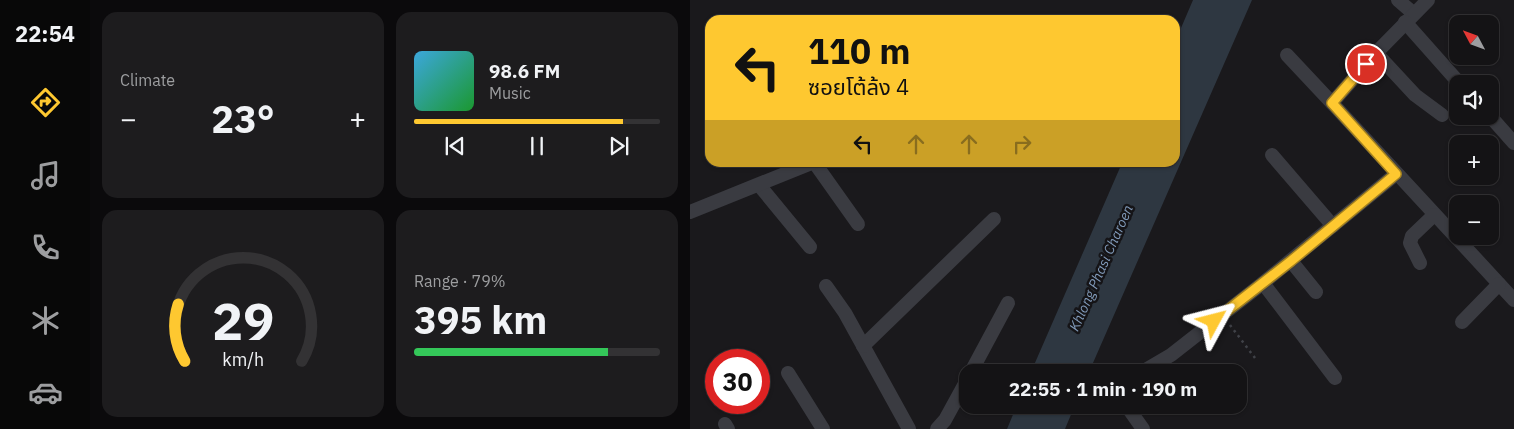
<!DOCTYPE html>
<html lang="en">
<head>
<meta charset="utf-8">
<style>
  :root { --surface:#141315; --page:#1d1c1e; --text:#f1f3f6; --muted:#9d9ea0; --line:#333234; --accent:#fec830 }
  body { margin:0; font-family:"IBM Plex Sans","Noto Sans Thai",sans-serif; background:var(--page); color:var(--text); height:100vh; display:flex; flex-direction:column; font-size:19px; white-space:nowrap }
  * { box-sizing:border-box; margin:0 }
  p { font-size:16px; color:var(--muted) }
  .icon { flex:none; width:28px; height:28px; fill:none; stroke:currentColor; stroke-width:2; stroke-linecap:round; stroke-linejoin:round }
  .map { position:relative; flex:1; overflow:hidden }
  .sheet { display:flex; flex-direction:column; gap:12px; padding:12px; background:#0b0a0c; width:600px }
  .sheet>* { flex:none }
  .guide { position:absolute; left:15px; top:15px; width:475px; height:152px; border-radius:15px; box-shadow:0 1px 4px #0004,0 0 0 1px var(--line); background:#fec830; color:#111; overflow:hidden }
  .needle { width:32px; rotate:311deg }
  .fabs { position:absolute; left:759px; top:15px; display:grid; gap:10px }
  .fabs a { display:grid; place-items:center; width:50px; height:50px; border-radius:10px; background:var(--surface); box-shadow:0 1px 4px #0004,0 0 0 1px var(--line); font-size:25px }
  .speed { position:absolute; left:15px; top:349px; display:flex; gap:10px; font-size:25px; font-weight:700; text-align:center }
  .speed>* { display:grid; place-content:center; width:65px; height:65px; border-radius:50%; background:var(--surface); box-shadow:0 1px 4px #0004,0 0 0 1px var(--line); line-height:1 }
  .speed .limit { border:8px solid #d22; background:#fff; color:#111 }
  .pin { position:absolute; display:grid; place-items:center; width:42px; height:42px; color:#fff; margin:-21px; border:2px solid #fff; border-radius:50%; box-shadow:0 1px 5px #0007 }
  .me { position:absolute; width:55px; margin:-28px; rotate:52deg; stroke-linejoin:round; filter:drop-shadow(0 0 4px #0008) }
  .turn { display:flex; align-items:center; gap:18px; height:105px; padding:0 20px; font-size:22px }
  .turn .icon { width:65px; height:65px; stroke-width:2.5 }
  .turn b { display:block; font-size:35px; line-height:42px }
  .lanes { display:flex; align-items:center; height:48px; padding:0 20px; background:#0003; justify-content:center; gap:25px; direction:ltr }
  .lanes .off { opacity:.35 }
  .big { font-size:38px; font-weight:800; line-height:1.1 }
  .sheet .widget { flex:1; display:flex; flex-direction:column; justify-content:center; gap:8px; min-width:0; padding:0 18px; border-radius:15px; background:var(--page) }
  .sheet .dial { align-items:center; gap:0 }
  .dial svg { height:130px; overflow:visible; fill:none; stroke:var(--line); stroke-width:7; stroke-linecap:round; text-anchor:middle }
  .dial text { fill:var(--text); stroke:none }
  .song { display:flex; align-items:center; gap:15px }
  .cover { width:60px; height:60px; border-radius:8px; background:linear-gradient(135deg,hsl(200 70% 55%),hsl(130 70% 35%)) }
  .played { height:5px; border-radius:2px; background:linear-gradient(90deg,var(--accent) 85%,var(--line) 85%) }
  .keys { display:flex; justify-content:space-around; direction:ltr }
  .heat { display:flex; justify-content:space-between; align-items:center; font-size:28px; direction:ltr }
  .charge { height:8px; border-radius:4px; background:linear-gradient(90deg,#34c759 79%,var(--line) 0) }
  .sheet .tiles { flex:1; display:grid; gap:12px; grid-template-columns:repeat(2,1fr) }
  .trip { position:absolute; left:269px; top:364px; width:288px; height:50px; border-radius:15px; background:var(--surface); box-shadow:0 1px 4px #0004,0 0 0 1px var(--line); font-weight:800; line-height:50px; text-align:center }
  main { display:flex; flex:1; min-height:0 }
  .tab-bar { display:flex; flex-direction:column; width:90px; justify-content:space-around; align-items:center; background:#080808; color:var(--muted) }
  .tab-bar .icon { width:35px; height:35px }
  .tab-bar .selected { color:var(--accent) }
  .tab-bar b { font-size:22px; color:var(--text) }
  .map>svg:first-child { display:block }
</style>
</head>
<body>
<main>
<nav class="tab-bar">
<b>22:54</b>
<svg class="icon selected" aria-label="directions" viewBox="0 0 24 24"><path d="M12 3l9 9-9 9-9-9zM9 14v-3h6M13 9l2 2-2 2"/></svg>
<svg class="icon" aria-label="music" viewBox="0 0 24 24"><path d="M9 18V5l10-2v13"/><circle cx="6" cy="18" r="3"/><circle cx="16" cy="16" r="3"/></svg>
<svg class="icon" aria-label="phone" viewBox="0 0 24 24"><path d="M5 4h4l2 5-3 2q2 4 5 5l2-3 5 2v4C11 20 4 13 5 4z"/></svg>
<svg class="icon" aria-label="climate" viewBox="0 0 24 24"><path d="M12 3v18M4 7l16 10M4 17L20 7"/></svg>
<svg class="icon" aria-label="car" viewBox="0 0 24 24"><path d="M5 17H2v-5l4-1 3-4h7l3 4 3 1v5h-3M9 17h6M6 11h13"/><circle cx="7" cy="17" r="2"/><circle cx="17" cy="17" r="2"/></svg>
</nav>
<section class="sheet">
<div class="tiles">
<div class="widget"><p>Climate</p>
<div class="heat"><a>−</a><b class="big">23°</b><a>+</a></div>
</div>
<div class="widget">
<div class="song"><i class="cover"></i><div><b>98.6 FM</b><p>Music</p></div></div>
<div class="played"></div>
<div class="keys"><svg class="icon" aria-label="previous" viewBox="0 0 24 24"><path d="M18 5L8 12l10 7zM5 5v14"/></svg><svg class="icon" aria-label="pause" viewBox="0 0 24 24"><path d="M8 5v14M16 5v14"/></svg><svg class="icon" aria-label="next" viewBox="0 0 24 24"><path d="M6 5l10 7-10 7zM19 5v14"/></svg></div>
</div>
<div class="widget dial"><svg viewBox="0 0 100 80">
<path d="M14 69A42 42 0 1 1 86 69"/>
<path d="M14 69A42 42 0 0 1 10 34" stroke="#fec830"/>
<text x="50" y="56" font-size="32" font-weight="700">29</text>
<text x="50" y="72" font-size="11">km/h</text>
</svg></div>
<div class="widget"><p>Range · 79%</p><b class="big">395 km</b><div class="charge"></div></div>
</div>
</section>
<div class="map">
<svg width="824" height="429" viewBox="0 0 824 429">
  <rect width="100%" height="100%" fill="#1a191c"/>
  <!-- water -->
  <g fill="#2e3741">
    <polygon points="503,0 562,0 399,372 341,372 432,163 485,162 485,42"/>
    <polygon points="327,405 385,405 375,429 317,429"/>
  </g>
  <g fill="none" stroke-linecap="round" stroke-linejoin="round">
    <!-- path -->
    <polyline stroke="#404248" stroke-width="2.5" stroke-dasharray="2.5 4" stroke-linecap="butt" points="540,325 565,358"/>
    <!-- minor -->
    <g stroke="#3a3b41" stroke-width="14">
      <polyline points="708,0 723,13"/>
      <polyline points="738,0 686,53 642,103 824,300"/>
      <polyline points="715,22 770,84"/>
      <polyline points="686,53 725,95 752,115"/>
      <polyline points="597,55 642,103"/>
      <polyline points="800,116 824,143"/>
      <polyline points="582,155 643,226"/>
      <polyline points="124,162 168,224"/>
      <polyline points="69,185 120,247"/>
      <polyline points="0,212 124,162"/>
      <polyline points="601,261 626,292"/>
      <polyline points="730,263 720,243 722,236 744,215"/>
      <polyline points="573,283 645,378"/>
      <polyline points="136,286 155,313 219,429"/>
      <polyline points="772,322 809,284"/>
      <polyline points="173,346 304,219"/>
      <polyline points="281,372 318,303"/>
      <polyline points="452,372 481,355 573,283 706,174"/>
      <polyline points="98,373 133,429"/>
      <polyline points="436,405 453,429"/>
      <polyline points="35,424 38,429"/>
      <polyline points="247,429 255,420 278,378"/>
    </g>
  </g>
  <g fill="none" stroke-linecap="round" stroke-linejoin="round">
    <defs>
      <polyline id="route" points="524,321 601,261 706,174 642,103 676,64"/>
    </defs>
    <!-- route casing -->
    <use href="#route" stroke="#a5821f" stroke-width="12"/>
    <!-- route -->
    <use href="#route" stroke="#fec830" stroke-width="9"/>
  </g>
  <g text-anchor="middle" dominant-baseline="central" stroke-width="5" stroke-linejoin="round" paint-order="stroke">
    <!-- water labels -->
    <g font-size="14" font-style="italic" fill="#819ab9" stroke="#151417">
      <text transform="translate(411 268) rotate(-66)">Khlong Phasi Charoen</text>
    </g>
  </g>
</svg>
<div class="fabs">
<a><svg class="needle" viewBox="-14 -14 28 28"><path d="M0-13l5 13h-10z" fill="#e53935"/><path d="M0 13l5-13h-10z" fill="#9d9ea0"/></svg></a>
<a><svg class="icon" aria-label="sound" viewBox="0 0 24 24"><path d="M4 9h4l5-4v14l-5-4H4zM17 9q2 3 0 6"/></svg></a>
<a>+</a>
<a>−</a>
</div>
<div class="speed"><div class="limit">30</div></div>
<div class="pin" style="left:676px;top:64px;background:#d93025"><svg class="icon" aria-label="arrive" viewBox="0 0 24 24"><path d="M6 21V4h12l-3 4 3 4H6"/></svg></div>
<svg class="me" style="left:524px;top:321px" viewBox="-20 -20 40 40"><path d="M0-17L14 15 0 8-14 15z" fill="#fec830" stroke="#fff" stroke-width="4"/></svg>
<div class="trip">22:55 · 1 min · 190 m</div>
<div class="guide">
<div class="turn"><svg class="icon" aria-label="left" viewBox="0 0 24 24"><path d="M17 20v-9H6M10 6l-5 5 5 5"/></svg><div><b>110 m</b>ซอยโต้ล้ง 4</div></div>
<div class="lanes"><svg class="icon" aria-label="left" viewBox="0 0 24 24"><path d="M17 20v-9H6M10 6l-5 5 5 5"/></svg><svg class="icon off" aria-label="ahead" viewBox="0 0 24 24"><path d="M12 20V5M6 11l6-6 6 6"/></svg><svg class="icon off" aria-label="ahead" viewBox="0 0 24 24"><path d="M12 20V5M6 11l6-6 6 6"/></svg><svg class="icon off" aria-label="right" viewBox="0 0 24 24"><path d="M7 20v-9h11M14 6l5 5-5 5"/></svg></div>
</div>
</div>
</main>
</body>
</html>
